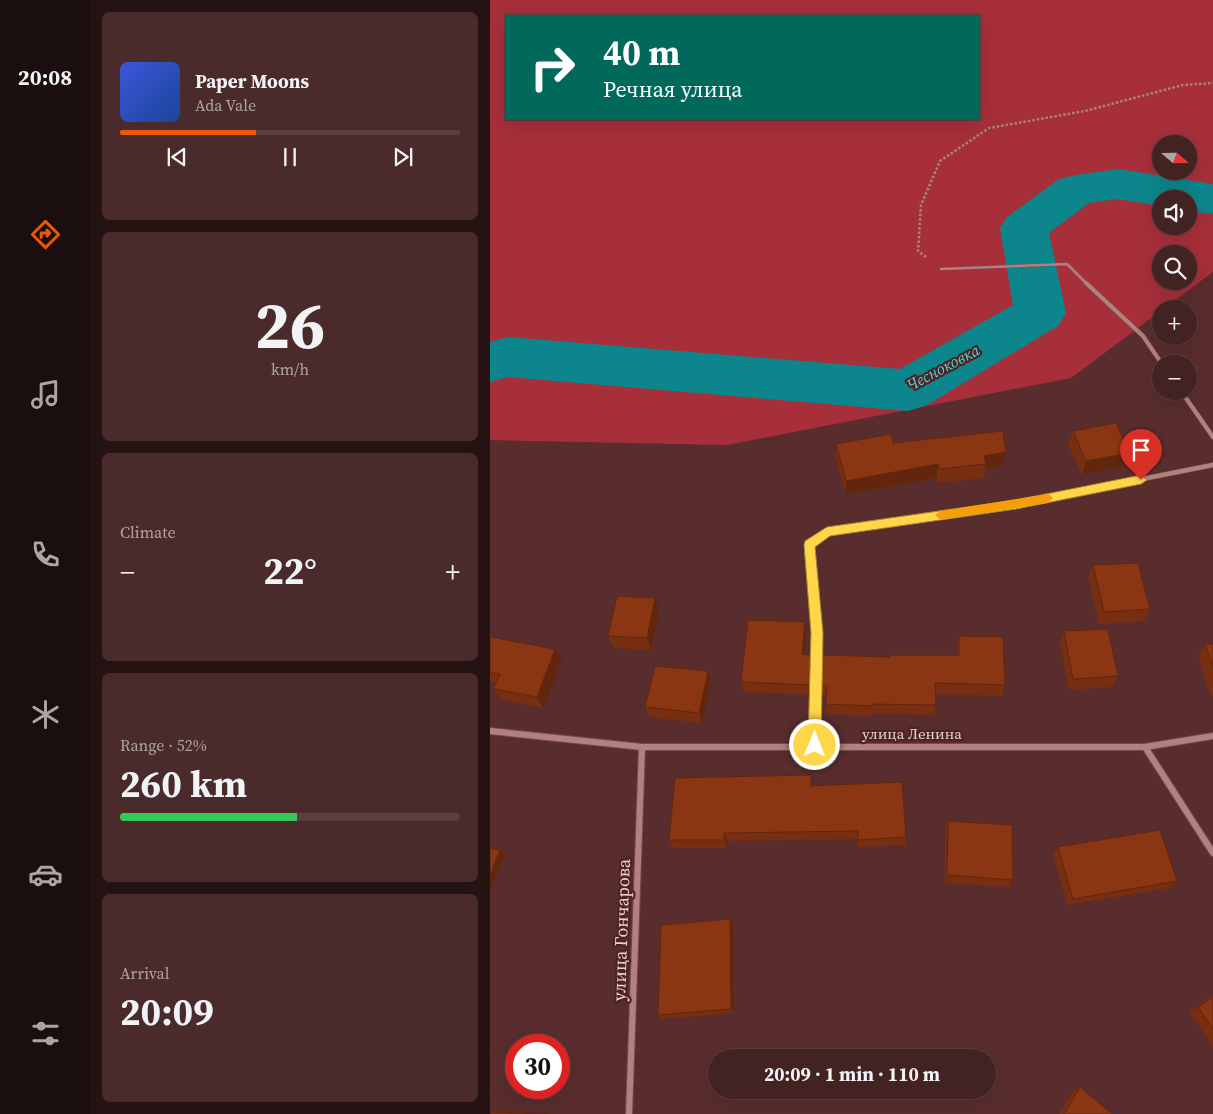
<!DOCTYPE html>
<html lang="en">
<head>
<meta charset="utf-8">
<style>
  :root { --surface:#432222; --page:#4a2a2a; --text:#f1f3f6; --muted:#afa4a5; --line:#5b3f40; --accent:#ea580c }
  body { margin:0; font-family:"Source Serif 4",serif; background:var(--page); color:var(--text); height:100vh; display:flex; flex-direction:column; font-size:19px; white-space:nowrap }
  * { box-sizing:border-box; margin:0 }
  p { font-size:16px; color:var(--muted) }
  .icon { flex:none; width:28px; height:28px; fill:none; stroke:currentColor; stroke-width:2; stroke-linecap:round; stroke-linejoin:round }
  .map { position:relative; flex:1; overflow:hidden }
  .side { display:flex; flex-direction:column; gap:12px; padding:12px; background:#251313; width:400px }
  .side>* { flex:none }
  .guide { position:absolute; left:15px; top:15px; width:475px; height:105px; border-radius:0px; box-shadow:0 5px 20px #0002,0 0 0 1px var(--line); background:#00695c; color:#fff; overflow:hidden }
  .needle { width:32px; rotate:110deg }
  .fabs { position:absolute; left:662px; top:135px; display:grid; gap:10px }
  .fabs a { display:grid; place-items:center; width:45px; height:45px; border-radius:50%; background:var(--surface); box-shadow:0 5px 20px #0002,0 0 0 1px var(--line); font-size:25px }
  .speed { position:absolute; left:15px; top:1034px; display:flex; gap:10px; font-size:25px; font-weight:700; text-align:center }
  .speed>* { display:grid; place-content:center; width:65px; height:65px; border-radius:50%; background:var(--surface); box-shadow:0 5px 20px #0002,0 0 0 1px var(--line); line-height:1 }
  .speed .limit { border:8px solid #d22; background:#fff; color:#111 }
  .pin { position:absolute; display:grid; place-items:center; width:42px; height:42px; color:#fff; margin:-51px -21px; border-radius:50% 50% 50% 0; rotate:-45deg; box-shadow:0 0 5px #0007 }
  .pin .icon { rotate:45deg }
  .me { position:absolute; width:55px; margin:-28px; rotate:1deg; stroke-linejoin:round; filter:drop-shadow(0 0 4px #0008) }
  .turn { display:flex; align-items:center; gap:18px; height:105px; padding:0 15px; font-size:22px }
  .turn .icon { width:65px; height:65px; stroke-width:2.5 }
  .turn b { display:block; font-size:35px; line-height:42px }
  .big { font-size:38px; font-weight:700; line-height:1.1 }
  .side .card { flex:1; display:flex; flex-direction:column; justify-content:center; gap:8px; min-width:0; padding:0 18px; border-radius:8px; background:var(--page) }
  .side .dial { align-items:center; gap:0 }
  .dial b { font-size:65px; line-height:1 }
  .song { display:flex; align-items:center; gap:15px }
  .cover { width:60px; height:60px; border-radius:8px; background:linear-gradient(135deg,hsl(230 70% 55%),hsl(220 70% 35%)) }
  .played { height:5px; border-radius:2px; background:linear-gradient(90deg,var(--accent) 40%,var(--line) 40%) }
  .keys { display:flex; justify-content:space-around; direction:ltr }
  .heat { display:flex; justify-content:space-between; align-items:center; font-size:28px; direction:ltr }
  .charge { height:8px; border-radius:4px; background:linear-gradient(90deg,#34c759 52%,var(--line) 0) }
  .trip { position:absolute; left:218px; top:1049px; width:288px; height:50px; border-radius:25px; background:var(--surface); box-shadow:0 5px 20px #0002,0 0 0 1px var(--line); font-weight:700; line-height:50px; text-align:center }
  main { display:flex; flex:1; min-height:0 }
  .menu { display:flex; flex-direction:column; width:90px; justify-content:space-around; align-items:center; background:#1b0e0e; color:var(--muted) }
  .menu .icon { width:35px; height:35px }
  .menu .on { color:var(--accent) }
  .menu b { font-size:22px; color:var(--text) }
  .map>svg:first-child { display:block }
</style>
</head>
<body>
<main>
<nav class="menu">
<b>20:08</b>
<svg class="icon on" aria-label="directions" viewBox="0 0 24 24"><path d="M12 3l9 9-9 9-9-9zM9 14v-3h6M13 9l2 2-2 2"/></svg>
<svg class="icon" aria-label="music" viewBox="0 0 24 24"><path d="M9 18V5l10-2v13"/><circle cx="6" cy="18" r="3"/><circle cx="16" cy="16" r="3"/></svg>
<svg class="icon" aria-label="phone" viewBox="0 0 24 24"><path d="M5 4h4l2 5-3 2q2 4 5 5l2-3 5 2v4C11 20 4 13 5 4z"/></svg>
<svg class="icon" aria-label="climate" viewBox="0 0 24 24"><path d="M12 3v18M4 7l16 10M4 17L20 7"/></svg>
<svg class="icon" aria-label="car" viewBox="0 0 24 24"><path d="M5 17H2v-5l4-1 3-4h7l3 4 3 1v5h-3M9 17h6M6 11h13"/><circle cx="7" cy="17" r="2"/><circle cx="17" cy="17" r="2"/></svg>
<svg class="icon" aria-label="filters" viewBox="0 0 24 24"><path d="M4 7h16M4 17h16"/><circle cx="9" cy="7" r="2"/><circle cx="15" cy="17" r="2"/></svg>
</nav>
<section class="side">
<div class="card">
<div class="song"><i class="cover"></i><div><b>Paper Moons</b><p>Ada Vale</p></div></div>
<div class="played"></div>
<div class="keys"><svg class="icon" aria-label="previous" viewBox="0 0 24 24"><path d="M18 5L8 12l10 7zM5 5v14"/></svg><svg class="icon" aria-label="pause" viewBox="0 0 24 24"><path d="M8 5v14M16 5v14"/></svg><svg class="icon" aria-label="next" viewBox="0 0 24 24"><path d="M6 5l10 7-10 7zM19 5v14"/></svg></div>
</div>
<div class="card dial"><b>26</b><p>km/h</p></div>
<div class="card"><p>Climate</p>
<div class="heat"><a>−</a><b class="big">22°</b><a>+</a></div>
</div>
<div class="card"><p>Range · 52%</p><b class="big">260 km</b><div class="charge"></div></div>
<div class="card"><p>Arrival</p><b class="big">20:09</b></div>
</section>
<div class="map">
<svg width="723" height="1114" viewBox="0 0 723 1114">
  <rect width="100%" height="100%" fill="#592d2e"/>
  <!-- green -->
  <path fill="#a62f3a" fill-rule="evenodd" d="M 0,0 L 723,0 L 723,272 L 581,378 L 237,445 L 0,440 ZM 16,16 L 489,16 L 489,119 L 16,119 ZM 671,144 L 699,144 L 699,171 L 671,171 ZM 671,199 L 699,199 L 699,226 L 671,226 ZM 671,254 L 699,254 L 699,281 L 671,281 Z"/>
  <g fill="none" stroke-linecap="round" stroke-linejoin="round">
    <!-- river -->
    <polygon fill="#0c868c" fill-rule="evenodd" points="628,169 723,184 723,214 699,211 699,199 671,199 671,206 628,199 599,203 559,233 576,313 568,326 437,405 418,411 18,377 0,382 0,342 18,337 410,369 523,305 510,228 517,217 569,179 586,175"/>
    <defs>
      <polyline id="service-far1" points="451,269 577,264 597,284"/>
      <g id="service">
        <polyline points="596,283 653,336 672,364"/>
        <polyline points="691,391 723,437"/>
      </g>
      <polyline id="minor-far1" points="327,648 319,545 337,532 526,504 723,465"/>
      <g id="minor">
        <polyline points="0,731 152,747 655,747 723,736"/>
        <polyline points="325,745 327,647"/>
        <polyline points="655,747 723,853"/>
        <polyline points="139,1114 152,747"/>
      </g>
    </defs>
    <!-- service-far1 casing -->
    <use href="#service-far1" stroke="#714c4d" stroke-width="3"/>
    <!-- service casing -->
    <use href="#service" stroke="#714c4d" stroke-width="5"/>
    <!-- minor-far1 casing -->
    <use href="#minor-far1" stroke="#714c4d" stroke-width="5.5"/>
    <!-- minor casing -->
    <use href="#minor" stroke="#714c4d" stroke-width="8"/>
    <!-- path -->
    <polyline stroke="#a78383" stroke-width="2.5" stroke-dasharray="2.5 2" stroke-linecap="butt" points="436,257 428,251 431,205 450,161 499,128 595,111 693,85 723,83"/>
    <!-- service-far1 -->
    <use href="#service-far1" stroke="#b3807f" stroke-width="2.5"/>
    <!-- service -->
    <use href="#service" stroke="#b3807f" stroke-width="4"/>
    <!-- minor-far1 -->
    <use href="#minor-far1" stroke="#b3807f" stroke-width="4.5"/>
    <!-- minor -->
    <use href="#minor" stroke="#b3807f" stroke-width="6"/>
  </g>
  <!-- wall -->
  <g fill="#782e10">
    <polygon points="583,431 640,453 635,466 592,475 578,445"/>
    <polygon points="403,443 516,452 513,465 495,469 494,478 448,483 447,478 356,494 346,458 346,444"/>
    <polygon points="603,565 660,609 654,621 609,624 598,577"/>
    <polygon points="165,598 169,610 161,650 124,648 118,636"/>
    <polygon points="574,631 628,676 622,687 579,690 570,642"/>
    <polygon points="316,634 314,654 322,666 321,695 253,692 251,682"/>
    <polygon points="469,636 515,685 512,696 446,694 446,705 444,715 382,714 382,716 336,714 336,696 331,696 330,685 399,657 467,655 467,647"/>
    <polygon points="0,637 65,649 72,660 54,708 11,699 3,689 6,682 0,681"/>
    <polygon points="715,644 723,644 723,695 721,696 708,656"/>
    <polygon points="221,682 212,723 159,717 155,707"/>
    <polygon points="322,786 416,837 415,845 368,847 368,839 237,841 237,848 183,848 179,840"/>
    <polygon points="458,821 523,880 519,887 455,883 455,829"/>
    <polygon points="568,847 687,881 679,888 577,905 563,855"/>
    <polygon points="240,919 243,925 244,1013 173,1019 168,1015"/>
    <polygon points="723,995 723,1046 699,1012"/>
    <polygon points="590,1087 622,1114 569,1114 584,1090"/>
  </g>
  <!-- shaded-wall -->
  <g fill="#61260d">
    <polygon points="516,452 513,465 495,469 496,464 494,456"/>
    <polygon points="640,453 635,466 592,475 596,461"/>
    <polygon points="448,464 447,478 356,494 356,481"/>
    <polygon points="165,598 169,610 161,650 157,638"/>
    <polygon points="315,622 316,634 313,665 312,654"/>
    <polygon points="65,649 72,660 54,708 47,697"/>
    <polygon points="321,655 322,666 321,695 320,685"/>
    <polygon points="218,671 221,682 212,723 209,713"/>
    <polygon points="234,833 237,841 237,848 234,840"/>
    <polygon points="10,850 15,854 0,891 0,876"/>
    <polygon points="240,919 243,925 244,1013 241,1009"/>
  </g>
  <!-- building -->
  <g fill="#8b3613" stroke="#61260d">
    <polygon points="626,423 640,453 596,461 583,431"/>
    <polygon points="513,431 516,452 494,456 496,464 450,469 448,464 356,481 346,444 401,434 403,443"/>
    <polygon points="648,563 660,609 614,612 603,565"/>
    <polygon points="127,596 165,598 157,638 118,636"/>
    <polygon points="258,620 315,622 312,654 321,655 320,685 251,682"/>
    <polygon points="618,629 628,676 583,679 574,631"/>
    <polygon points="469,636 513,637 515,685 445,683 446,705 382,704 382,706 336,704 337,686 330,685 331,655 400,657 400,655 469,655"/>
    <polygon points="0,637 65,649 47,697 3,689 10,674 0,672"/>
    <polygon points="715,644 723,644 723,667"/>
    <polygon points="165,666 218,671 209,713 155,707"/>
    <polygon points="321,775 321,786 412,782 416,837 368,840 368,831 234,833 234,840 179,840 185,778"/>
    <polygon points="458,821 522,825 523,880 457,875"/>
    <polygon points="670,830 687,881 583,899 568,847"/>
    <polygon points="0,848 10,850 0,876"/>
    <polygon points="240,919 241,1009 168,1015 171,925"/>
    <polygon points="723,997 723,1029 708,1007"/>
    <polygon points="590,1087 622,1114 574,1114"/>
    <polygon points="0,1112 59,1114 0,1114"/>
  </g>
  <!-- route -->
  <polygon fill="#ffd54a" stroke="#a68a30" points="651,475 657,480 651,484 526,509 340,536 325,547 333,633 331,745 329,750 325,751 320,750 318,745 321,633 314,545 315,541 337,527 526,500"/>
  <!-- slow -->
  <polygon fill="#f59e0b" points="558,494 563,498 558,503 451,520 445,515 451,511"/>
  <g text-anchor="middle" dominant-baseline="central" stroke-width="4.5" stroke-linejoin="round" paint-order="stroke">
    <!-- street labels -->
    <g font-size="15" fill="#eccfce" stroke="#4d2324">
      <text x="422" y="733">улица Ленина</text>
    </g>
    <!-- water labels -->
    <g font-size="16" font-style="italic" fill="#55d6dd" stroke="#4d2324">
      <text transform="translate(453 367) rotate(-28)">Чесноковка</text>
    </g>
    <!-- near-street labels -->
    <g font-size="18" fill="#eccfce" stroke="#4d2324">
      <text transform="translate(131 930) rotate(-88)">улица Гончарова</text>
    </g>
  </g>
</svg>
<div class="fabs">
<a><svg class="needle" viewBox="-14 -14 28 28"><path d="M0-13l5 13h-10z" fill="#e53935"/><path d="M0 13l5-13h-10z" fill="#afa4a5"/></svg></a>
<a><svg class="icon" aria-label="sound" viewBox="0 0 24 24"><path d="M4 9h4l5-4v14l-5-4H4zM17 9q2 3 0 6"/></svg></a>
<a><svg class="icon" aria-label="search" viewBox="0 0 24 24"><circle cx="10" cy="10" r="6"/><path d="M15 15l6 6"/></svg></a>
<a>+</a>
<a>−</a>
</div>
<div class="speed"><div class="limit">30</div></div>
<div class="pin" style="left:651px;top:480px;background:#d93025"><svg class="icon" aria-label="arrive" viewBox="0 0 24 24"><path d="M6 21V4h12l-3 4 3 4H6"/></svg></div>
<svg class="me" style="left:325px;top:745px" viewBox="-20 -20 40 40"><circle r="17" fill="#ffd54a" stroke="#fff" stroke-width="3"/><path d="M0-11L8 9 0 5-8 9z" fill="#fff"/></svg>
<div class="trip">20:09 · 1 min · 110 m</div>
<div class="guide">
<div class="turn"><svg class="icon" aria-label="right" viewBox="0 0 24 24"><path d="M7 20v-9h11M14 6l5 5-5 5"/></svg><div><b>40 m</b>Речная улица</div></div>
</div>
</div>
</main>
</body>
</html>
